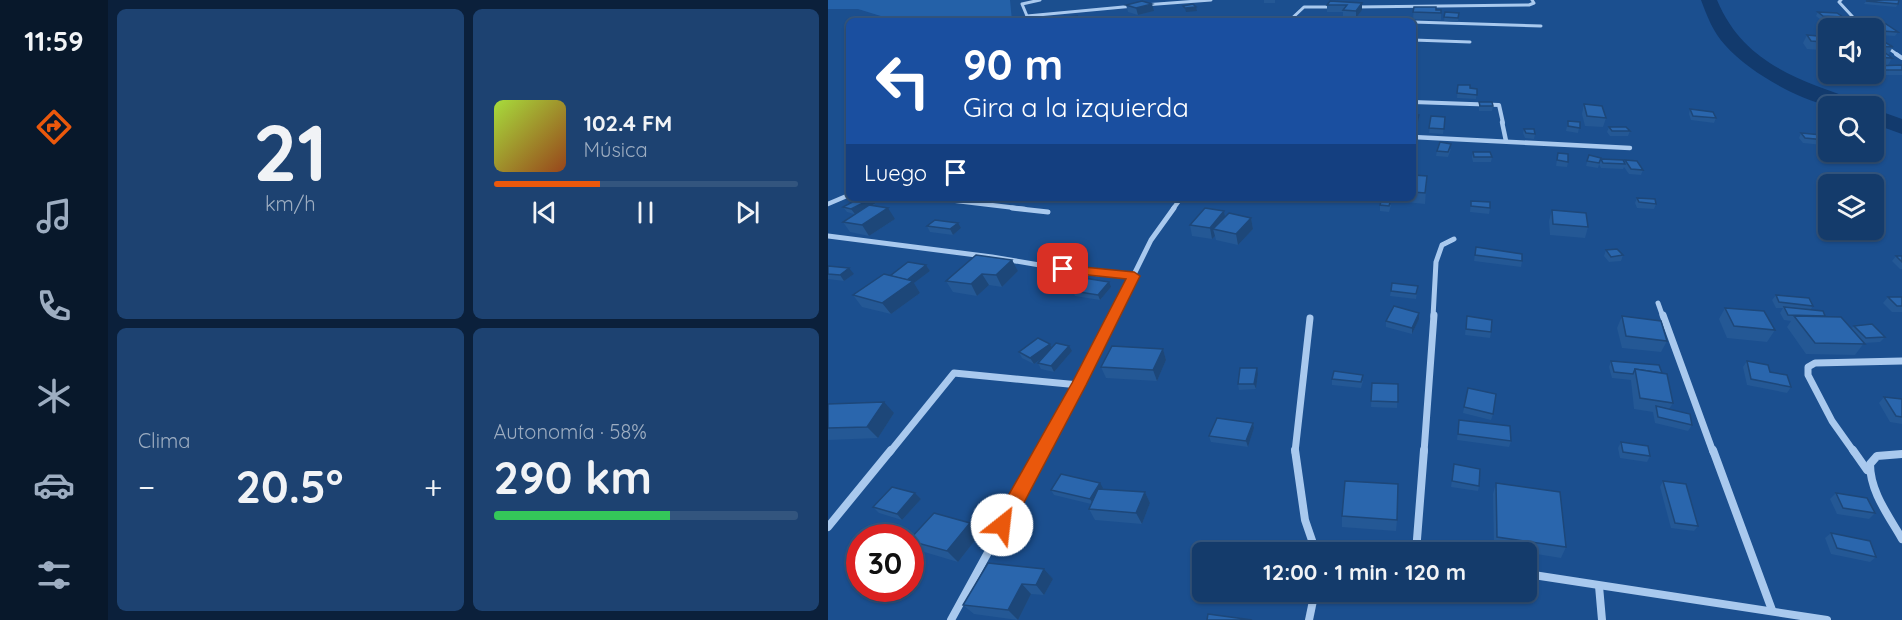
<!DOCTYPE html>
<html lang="es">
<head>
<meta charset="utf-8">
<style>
  :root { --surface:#143b6b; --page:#1d4271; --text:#f1f3f6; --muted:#9dadc1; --line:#33557e; --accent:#ea580c }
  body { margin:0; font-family:Quicksand,sans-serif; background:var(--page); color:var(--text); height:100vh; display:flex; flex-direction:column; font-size:22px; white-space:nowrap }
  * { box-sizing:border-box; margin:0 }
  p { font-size:20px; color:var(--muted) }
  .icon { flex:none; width:33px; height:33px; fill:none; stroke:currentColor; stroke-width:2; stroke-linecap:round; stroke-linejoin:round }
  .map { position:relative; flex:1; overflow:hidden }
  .panel { display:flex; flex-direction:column; gap:9px; padding:9px; background:#0b203b; width:720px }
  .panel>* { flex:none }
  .banner { position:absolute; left:18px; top:18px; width:570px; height:183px; border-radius:9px; box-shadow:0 2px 4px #0004,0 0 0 2px var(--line); background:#1a4fa0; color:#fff; overflow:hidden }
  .fabs { position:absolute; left:990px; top:18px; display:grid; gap:12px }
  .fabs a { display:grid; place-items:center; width:66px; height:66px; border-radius:9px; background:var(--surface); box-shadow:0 2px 4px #0004,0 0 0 2px var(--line); font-size:30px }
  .speed { position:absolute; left:18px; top:524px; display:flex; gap:12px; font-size:30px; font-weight:700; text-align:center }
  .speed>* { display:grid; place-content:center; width:78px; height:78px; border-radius:50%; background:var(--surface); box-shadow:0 2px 4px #0004,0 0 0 2px var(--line); line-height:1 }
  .speed .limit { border:9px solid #d22; background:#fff; color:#111 }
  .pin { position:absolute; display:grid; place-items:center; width:51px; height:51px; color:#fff; margin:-26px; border-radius:12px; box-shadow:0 3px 9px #0006 }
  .me { position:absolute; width:66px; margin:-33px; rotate:29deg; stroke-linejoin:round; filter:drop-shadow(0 0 4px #0008) }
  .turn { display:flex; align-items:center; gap:21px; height:126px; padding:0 18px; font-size:27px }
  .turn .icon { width:78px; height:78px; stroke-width:2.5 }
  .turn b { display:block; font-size:42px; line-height:51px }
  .then { display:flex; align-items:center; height:57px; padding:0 18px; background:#0003; gap:12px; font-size:22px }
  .big { font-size:45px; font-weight:700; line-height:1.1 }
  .panel .tile { flex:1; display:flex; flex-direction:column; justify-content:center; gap:9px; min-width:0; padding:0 21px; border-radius:9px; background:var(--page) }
  .panel .dial { align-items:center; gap:0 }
  .dial b { font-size:78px; line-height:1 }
  .song { display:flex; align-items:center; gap:18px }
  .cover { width:72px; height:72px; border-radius:9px; background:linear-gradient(135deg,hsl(80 70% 55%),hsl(20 70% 35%)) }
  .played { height:6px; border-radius:3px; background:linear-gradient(90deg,var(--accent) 35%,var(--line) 35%) }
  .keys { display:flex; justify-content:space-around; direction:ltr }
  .heat { display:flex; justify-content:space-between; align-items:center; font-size:33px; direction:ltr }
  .charge { height:9px; border-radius:4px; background:linear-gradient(90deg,#34c759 58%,var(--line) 0) }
  .panel .tiles { flex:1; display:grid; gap:9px; grid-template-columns:repeat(2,1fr) }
  .trip { position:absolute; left:364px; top:542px; width:345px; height:60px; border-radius:9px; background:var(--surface); box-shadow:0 2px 4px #0004,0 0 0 2px var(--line); font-weight:700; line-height:60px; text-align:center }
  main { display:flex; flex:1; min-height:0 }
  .dock { display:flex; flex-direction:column; width:108px; justify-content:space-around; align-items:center; background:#08182b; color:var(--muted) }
  .dock .icon { width:42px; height:42px }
  .dock .active { color:var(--accent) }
  .dock b { font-size:27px; color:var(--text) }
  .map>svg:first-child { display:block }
</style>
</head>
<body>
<main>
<nav class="dock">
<b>11:59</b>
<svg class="icon active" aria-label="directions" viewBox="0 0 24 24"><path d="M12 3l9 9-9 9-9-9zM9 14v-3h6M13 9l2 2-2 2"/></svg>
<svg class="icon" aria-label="music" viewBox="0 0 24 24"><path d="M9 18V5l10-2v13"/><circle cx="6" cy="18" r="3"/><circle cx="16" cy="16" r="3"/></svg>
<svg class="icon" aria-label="phone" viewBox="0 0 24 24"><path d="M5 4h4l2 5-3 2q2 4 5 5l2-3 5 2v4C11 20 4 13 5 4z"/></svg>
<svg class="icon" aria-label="climate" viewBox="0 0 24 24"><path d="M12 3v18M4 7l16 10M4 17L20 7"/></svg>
<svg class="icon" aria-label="car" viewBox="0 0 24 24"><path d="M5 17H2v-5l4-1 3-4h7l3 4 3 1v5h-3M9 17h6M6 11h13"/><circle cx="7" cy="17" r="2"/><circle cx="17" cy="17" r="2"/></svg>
<svg class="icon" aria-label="filters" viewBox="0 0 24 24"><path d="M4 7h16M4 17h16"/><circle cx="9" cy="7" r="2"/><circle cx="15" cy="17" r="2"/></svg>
</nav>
<section class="panel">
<div class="tiles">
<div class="tile dial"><b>21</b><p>km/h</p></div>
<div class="tile">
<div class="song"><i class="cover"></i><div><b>102.4 FM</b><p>Música</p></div></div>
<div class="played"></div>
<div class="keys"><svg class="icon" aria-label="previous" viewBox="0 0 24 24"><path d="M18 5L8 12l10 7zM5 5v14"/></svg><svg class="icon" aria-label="pause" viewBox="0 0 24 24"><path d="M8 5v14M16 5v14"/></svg><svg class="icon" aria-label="next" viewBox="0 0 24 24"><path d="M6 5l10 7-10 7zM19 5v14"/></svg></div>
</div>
<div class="tile"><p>Clima</p>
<div class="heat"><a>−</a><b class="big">20.5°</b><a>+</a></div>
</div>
<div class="tile"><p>Autonomía · 58%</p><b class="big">290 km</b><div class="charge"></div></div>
</div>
</section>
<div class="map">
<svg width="1074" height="620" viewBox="0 0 1074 620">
  <rect width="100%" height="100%" fill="#1b4f8f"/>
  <!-- green -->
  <polygon fill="#2461a8" points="0,0 182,0 184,21 69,21 30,9 0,9"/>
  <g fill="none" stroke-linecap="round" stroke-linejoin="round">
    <!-- river -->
    <g fill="#123a6d" fill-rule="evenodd">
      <path d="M 873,0 L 889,0 C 916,64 970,79 1030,101 L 1033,106 C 1024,107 1010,108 1001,106 C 966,97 921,72 897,45 C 885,32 879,16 873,0 Z"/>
      <polygon points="1046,109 1074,119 1074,134 1046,124"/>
    </g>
    <!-- street-far5 -->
    <g stroke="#a9c9ee" stroke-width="3">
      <polyline points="1013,0 1011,2 1035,28"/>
      <polyline points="316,5 383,0"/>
      <polyline points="528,7 701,5 706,3 704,0"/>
      <polyline points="199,16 306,6"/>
      <polyline points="464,18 553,21"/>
      <polyline points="198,21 199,16 194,4 212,0"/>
      <polyline points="461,21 476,7 506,7"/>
      <polyline points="585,22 713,26"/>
      <polyline points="1046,38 1070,55"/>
      <polyline points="585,40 642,42"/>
    </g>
    <!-- street-far4 -->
    <g stroke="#a9c9ee" stroke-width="4">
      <polyline points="1068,54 1074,58"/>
      <polyline points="585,102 671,105 675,123"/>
    </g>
    <!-- street-far3 -->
    <g stroke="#a9c9ee" stroke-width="4.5">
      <polyline points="674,122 678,141"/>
      <polyline points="585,137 802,148"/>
      <polyline points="104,198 197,209"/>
      <polyline points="0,204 21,195"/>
      <polyline points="345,209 353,198"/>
    </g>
    <!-- street-far2 -->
    <g stroke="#a9c9ee" stroke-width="5">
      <polyline points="184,208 220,212"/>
      <polyline points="0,236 164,257 259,273 306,276"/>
      <polyline points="830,303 835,317"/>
      <polyline points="285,317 323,240 346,208"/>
      <polyline points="605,317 608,262 614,245 626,239"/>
    </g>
    <!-- street-far1 -->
    <g stroke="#a9c9ee" stroke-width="7">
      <polyline points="835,315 885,452"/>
      <polyline points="62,452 126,373 251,385"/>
      <polyline points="215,452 286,315"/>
      <polyline points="467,452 482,318"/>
      <polyline points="596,452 606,315"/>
      <polyline points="1026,452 1004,421 980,375 980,367 987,363 1074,361"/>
    </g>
    <!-- street -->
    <g stroke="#a9c9ee" stroke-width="8">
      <polyline points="467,450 477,520 488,552"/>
      <polyline points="885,450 944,610"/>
      <polyline points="1025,450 1039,470"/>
      <path d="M 1074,454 L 1049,456 L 1042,464 C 1042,492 1061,516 1074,539"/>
      <polyline points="0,527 63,450"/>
      <polyline points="527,552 565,552"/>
      <polyline points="588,552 596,450"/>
      <polyline points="699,574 999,620"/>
      <polyline points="771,586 774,620"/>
      <polyline points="123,620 216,450"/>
      <polyline points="481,620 487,591"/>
    </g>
  </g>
  <!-- wall -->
  <g fill="#245895">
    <rect x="436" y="0" width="11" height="3"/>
    <polygon points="502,1 534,10 528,18 515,17 515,12 499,12 499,5"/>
    <polygon points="1038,1 1070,4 1068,7 1036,4"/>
    <polygon points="298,5 326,11 310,15 300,12"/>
    <polygon points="586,7 613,10 613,20 585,19"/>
    <polygon points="617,12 631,13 630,22 616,21"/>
    <polygon points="990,12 1015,17 1013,21 993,20 988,16"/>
    <polygon points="1049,23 1070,32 1067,36 1052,35 1046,31"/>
    <polygon points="979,35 1000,37 1000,54 993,50 979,49 975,43"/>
    <polygon points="1046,39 1065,47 1060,55 1064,58 1060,65 1074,65 1074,75 1041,75 1040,74 1046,74"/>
    <polygon points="630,85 642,88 649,89 648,99 629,98"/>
    <polygon points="651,102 665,106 664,111 651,111"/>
    <polygon points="756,104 778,118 775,127 757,126 754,114"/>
    <polygon points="862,109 888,118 886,123 863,120 861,114"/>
    <polygon points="585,115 591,115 589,127 585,126"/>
    <polygon points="603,116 617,117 615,134 601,133"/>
    <polygon points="740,121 752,122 750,133 738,131"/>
    <polygon points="781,127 802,131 800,136 782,136 779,132"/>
    <polygon points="696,129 707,134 706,139 697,138 695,133"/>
    <polygon points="973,133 998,140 995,145 975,143 971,138"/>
    <polygon points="623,149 620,157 608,156 609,151"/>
    <polygon points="645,152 664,157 663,162 645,162 644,157"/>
    <polygon points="730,153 740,162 739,167 728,166"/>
    <polygon points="761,155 773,158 770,168 758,166"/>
    <polygon points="773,159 796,163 797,160 815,170 813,175 801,174 796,167 795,169 773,168 771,164"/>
    <polygon points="585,175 599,176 597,204 567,201 567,198 585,198"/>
    <polygon points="233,198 258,198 254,202 234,199"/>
    <polygon points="809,198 828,204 826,209 809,208 807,203"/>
    <polygon points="52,201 44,206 67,219 41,236 22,232 15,222 26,214 19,212 15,207"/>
    <polygon points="643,201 662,208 661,214 642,212"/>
    <polygon points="552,205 563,205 561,212 552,211"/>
    <polygon points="724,210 760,227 757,238 722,235 721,221"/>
    <polygon points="396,211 397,217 423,218 425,229 410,245 388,240 387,236 384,239 364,236 362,225"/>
    <polygon points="99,226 133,228 125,235 102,232"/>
    <polygon points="648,247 694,261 693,267 646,261"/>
    <polygon points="778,250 795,255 793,261 781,262 776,256"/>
    <polygon points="1068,256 1074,256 1074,269 1072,269 1064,261"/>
    <polygon points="184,260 190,271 174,287 161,285 149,296 125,292 118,281"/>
    <polygon points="98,265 102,271 86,283 92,293 63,314 34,307 25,295 62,276"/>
    <polygon points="0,266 26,274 16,281 0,279"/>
    <polygon points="590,286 588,299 562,296 563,291"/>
    <polygon points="283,287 272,300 247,296 245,291"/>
    <polygon points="948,295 985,306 982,310 1024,328 1026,326 1057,337 1052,342 1036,343 1027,355 978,354 959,327 963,321 956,320 952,313 955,308 948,308 944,300"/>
    <polygon points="1060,297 1074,297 1074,312 1064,312 1055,303"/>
    <polygon points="897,308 947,330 939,342 899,338 891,319"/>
    <polygon points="639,316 663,332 662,338 637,335"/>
    <polygon points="794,316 839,341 833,352 794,348 789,328"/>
    <polygon points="591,319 584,334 558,327 558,321"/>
    <polygon points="222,344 224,348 244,351 226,372 213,369 210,363 217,356 206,364 194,358 191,352"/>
    <polygon points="335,349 338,360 329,381 278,378 273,367"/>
    <polygon points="783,361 831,365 845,403 841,409 864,425 860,431 827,423 825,412 806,409 803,380 784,378 781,367"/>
    <polygon points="919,361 942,372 963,387 959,393 919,385 915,367"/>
    <polygon points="430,374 428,389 411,390 410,384"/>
    <polygon points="504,379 535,381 533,388 504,385"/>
    <polygon points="544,383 570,384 569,408 543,407"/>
    <polygon points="640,388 665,414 663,420 635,413"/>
    <polygon points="1056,397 1074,399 1074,424 1062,422 1051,403"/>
    <polygon points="0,404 66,413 50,438 0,440"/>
    <polygon points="631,420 683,441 681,447 629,440"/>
    <polygon points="425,423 426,428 420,447 383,442 381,436"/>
    <polygon points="793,442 822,456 819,462 792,458 790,448"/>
    <polygon points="626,464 651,486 650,491 623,487"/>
    <polygon points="835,481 870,526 866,531 843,528 832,487"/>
    <polygon points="668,483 738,547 733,558 666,547 665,494"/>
    <polygon points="275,488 275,489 317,492 322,503 314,524 267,520 261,509 263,504 226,495 223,490"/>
    <polygon points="87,493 93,499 74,520 51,513 45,507"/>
    <polygon points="1008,493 1047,513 1041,519 1009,514 1002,499"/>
    <polygon points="514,516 569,520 568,531 514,527"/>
    <polygon points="1003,533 1048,557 1042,562 1003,554 997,538"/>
    <polygon points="152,534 130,562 93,551 82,541 82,539"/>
    <polygon points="216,569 225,579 216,595 203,594 190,620 146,614 135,605"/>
  </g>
  <!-- shaded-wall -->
  <g fill="#1d4779">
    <polygon points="534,3 534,10 528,18 528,11"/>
    <polygon points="324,4 326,11 310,15 308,8"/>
    <polygon points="368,7 369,11 358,12 357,8"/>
    <polygon points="45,198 50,198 52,201 27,214 23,209"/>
    <polygon points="60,208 67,219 41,236 34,225"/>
    <polygon points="396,211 398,222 385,229 387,236 384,239 382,228"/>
    <polygon points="423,218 425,229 410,245 408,234"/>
    <polygon points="130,223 133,228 125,235 122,229"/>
    <polygon points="184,260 190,271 174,287 168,275"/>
    <polygon points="98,265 102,271 86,283 92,293 63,314 54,303 75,283"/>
    <polygon points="21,268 26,274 16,281 12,275"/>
    <polygon points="154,274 161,285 149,296 143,284"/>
    <polygon points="281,282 283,287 272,300 270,295"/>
    <polygon points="591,313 591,319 584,334 584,328"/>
    <polygon points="222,344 225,350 206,364 202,358"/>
    <polygon points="241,346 244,351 226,372 223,366"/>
    <polygon points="335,349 338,360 329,381 325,370"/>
    <polygon points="429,368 430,374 428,389 426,384"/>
    <polygon points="56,402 66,413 50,438 39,427"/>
    <polygon points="425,423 426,428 420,447 418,441"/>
    <polygon points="272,483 275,488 266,505 262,499"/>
    <polygon points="317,492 322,503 314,524 308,513"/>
    <polygon points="87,493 93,499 74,520 69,514"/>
    <polygon points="142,523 152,534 130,562 119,551"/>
    <polygon points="216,569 225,579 216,595 208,585"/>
    <polygon points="194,584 203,594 190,620 180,610"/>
  </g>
  <!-- building -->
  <g fill="#2a66ad" stroke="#1d4779" stroke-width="1.5">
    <polygon points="1055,0 1071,0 1070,4 1038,1"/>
    <polygon points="314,1 324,4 308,8 298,5"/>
    <polygon points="502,1 534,3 528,11 515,10 519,5 499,5"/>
    <polygon points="365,4 368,7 357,8 355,6"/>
    <polygon points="586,7 608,7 608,10 613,10 613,13 585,12"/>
    <polygon points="617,12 631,13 630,18 616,17"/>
    <polygon points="990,12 1009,13 1015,17 995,16"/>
    <polygon points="249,16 247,20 228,21 230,18"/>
    <polygon points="1049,23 1058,24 1070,32 1054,31 1048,27 1054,27"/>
    <polygon points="1018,24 1026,25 1031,28 1014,28"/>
    <polygon points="979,35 1000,37 1000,44 997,42 983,41"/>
    <polygon points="1046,39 1053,40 1065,47 1046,46"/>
    <polygon points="1046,49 1052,49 1064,58 1046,57"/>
    <polygon points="1074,65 1074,70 1046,70 1046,66"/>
    <polygon points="630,85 642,85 642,88 649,89 649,95 629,93"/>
    <polygon points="651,102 664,102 665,106 652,106"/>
    <polygon points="756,104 774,106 778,118 759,116"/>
    <polygon points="862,109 885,112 888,118 865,116"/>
    <polygon points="585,115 591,115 589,122 585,121"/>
    <polygon points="603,116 617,117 616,129 601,128"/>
    <polygon points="740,121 752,122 752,128 740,126"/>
    <polygon points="781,127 798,127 802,131 784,131"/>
    <polygon points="696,129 706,129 707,134 698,133"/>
    <polygon points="973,133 994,135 998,140 977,138"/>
    <polygon points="612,142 623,144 620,152 609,151"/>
    <polygon points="645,152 662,152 664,157 646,157"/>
    <polygon points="730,153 740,154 740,162 729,160"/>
    <polygon points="761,155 773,158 771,163 759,161"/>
    <polygon points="773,159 795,160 797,164 775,163"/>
    <polygon points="797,160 809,161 815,170 803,169"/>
    <polygon points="585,175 599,176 597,193 585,192"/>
    <polygon points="32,198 45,198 23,209 15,207"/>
    <polygon points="554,198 563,199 561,206 552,205"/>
    <polygon points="809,198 827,199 828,204 811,202"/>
    <polygon points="643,201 662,202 662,208 643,206"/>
    <polygon points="41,205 60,208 34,225 15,222"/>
    <polygon points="377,208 396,211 382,228 362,225"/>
    <polygon points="724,210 758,213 760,227 725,224"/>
    <polygon points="401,213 423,218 408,234 385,229"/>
    <polygon points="107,220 130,223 122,229 99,226"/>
    <polygon points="648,247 694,254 694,261 647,255"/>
    <polygon points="789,249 795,255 783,257 778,250"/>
    <polygon points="148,255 184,260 168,275 154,274 143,284 118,281"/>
    <polygon points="1068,256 1074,256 1074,262"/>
    <polygon points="80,262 98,265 79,280 62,276"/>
    <polygon points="0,266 21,268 12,275 0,274"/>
    <polygon points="56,274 85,281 54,303 25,295"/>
    <polygon points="256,278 281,282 270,295 245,291"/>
    <polygon points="564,283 590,286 588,294 563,291"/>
    <polygon points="948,295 981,298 985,306 951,302"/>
    <polygon points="1060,297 1074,297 1074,306 1069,306"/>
    <polygon points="566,306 591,313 584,328 558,321"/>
    <polygon points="956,307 995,311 997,316 960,315"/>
    <polygon points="897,308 936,311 947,330 906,326"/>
    <polygon points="639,316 664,320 663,332 638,329"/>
    <polygon points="794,316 833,321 839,341 798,336"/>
    <polygon points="966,316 1013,317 1037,344 987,343"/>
    <polygon points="1044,324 1057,337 1038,338 1026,326"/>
    <polygon points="210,338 222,344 202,358 191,352"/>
    <polygon points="228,343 241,346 223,366 210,363"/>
    <polygon points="284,346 335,349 325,370 273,367"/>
    <polygon points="783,361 831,365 834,373 807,369 805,374 786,372"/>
    <polygon points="919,361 940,365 942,372 959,375 963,387 923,379"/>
    <polygon points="412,368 429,368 426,384 410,384"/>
    <polygon points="807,369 839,374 845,403 812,398"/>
    <polygon points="506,371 535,375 533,382 504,379"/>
    <polygon points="544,383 570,384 570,402 543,401"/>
    <polygon points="640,388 668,394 665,414 636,407"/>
    <polygon points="1056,397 1074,399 1074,417 1068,416"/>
    <polygon points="56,402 39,427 0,428 0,404"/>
    <polygon points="828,406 862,414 864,425 830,417"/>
    <polygon points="389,418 425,423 418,441 381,436"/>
    <polygon points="631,420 682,426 683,441 630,434"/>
    <polygon points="793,442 820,446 822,456 795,452"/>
    <polygon points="626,464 652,469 651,486 624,481"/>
    <polygon points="233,474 272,483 262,499 223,490"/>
    <polygon points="517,481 570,484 569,520 514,516"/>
    <polygon points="835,481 858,484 870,526 847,523"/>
    <polygon points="668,483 732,492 738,547 669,537"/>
    <polygon points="64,487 87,493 69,514 45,507"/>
    <polygon points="270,489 317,492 308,513 261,509"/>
    <polygon points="1008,493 1039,498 1047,513 1015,508"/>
    <polygon points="106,513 142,523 119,551 82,541 82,539"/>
    <polygon points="1003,533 1042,541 1048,557 1009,548"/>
    <polygon points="160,563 216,569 208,585 194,584 180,610 135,605"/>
    <polygon points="380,614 424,620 379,620"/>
  </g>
  <!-- route -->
  <polygon fill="#ea580c" stroke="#983908" stroke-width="1.5" points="235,265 306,272 312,276 258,385 181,531 174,534 167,531 164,525 167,519 244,383 298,279 231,272 229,269 231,266"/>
</svg>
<div class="fabs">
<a><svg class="icon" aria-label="sound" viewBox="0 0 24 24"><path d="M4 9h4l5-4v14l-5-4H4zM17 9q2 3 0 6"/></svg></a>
<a><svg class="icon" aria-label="search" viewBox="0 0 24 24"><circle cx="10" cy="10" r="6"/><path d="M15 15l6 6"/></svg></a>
<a><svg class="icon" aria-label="layers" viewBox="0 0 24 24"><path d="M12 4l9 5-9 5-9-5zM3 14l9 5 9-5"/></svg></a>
</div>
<div class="speed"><div class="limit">30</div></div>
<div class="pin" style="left:235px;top:269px;background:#d93025"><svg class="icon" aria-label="arrive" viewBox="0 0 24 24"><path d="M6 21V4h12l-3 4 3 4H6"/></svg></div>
<svg class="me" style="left:174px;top:525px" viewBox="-20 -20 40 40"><circle r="19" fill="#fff"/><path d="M0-13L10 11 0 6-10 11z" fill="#ea580c"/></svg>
<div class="trip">12:00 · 1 min · 120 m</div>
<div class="banner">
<div class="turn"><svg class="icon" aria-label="left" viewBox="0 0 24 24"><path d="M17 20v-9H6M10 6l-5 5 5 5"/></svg><div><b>90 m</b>Gira a la izquierda</div></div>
<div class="then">Luego<svg class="icon" aria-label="arrive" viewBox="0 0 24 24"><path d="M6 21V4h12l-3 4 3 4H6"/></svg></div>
</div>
</div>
</main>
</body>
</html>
